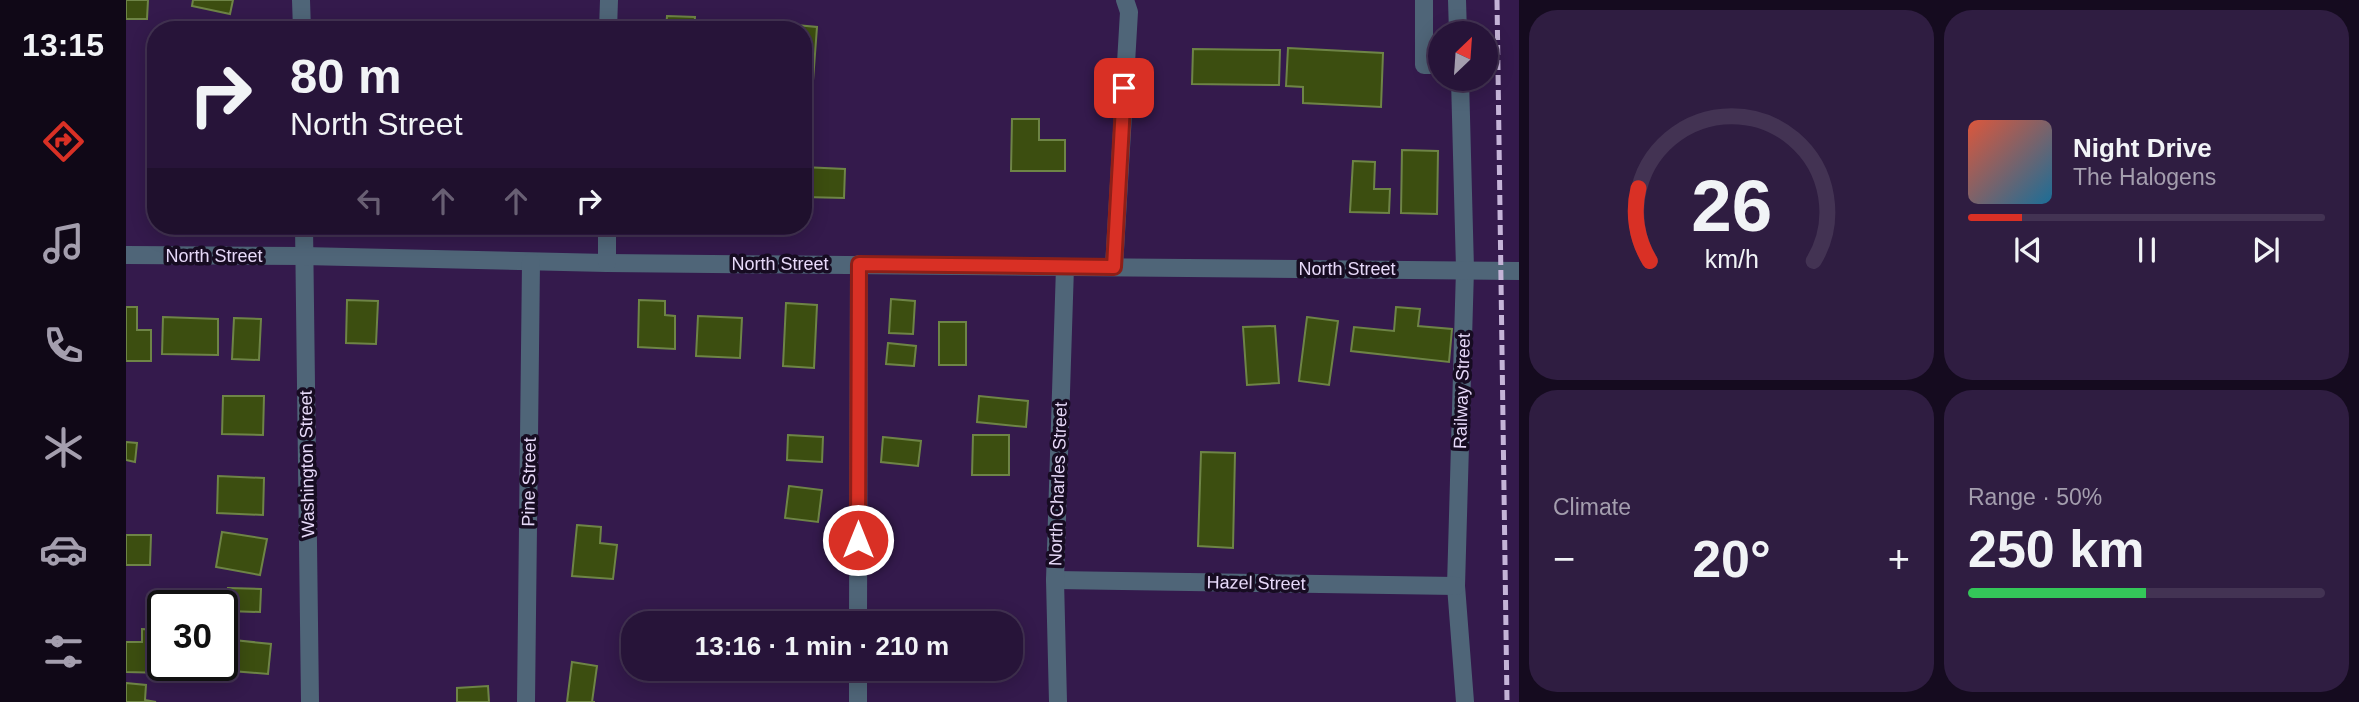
<!DOCTYPE html>
<html lang="en">
<head>
<meta charset="utf-8">
<style>
  :root { --surface:#271439; --page:#2f1d41; --text:#f1f3f6; --muted:#a49eae; --line:#433353; --accent:#d93025 }
  body { margin:0; font-family:Arial,sans-serif; background:var(--page); color:var(--text); height:100vh; display:flex; flex-direction:column; font-size:26px; white-space:nowrap }
  * { box-sizing:border-box; margin:0 }
  p { font-size:23px; color:var(--muted) }
  .icon { flex:none; width:38px; height:38px; fill:none; stroke:currentColor; stroke-width:2; stroke-linecap:round; stroke-linejoin:round }
  .map { position:relative; flex:1; overflow:hidden }
  .panel { display:flex; flex-direction:column; gap:10px; padding:10px; background:#150b1f; width:840px }
  .panel>* { flex:none }
  .top-card { position:absolute; left:21px; top:21px; width:665px; height:214px; border-radius:28px; box-shadow:0 4px 18px #0003,0 0 0 2px var(--line); background:#271439; color:var(--text); overflow:hidden }
  .needle { width:46px; rotate:25deg }
  .controls { position:absolute; left:1302px; top:21px; display:grid; gap:14px }
  .controls a { display:grid; place-items:center; width:70px; height:70px; border-radius:50%; background:var(--surface); box-shadow:0 4px 18px #0003,0 0 0 2px var(--line); font-size:35px }
  .speed { position:absolute; left:21px; top:590px; display:flex; gap:14px; font-size:35px; font-weight:700; text-align:center }
  .speed>* { display:grid; place-content:center; width:91px; height:91px; border-radius:50%; background:var(--surface); box-shadow:0 4px 18px #0003,0 0 0 2px var(--line); line-height:1 }
  .speed .limit { border:4px solid #111; border-radius:10px; background:#fff; color:#111 }
  .pin { position:absolute; display:grid; place-items:center; width:60px; height:60px; color:#fff; margin:-30px; border-radius:14px; box-shadow:0 4px 10px #0006 }
  .me { position:absolute; width:77px; margin:-38px; rotate:0deg; stroke-linejoin:round; filter:drop-shadow(0 0 5px #0008) }
  .turn { display:flex; align-items:center; gap:24px; height:147px; padding:0 28px; font-size:32px }
  .turn .icon { width:91px; height:91px; stroke-width:2.5 }
  .turn b { display:block; font-size:49px; line-height:60px }
  .lanes { display:flex; align-items:center; height:66px; padding:0 28px; background:#0003; justify-content:center; gap:35px; direction:ltr }
  .lanes .off { opacity:.35 }
  .big { font-size:52px; font-weight:800; line-height:1.1 }
  .panel .widget { flex:1; display:flex; flex-direction:column; justify-content:center; gap:10px; min-width:0; padding:0 24px; border-radius:28px; background:var(--page) }
  .panel .dial { align-items:center; gap:0 }
  .dial svg { height:182px; overflow:visible; fill:none; stroke:var(--line); stroke-width:7; stroke-linecap:round; text-anchor:middle }
  .dial text { fill:var(--text); stroke:none }
  .song { display:flex; align-items:center; gap:21px }
  .cover { width:84px; height:84px; border-radius:10px; background:linear-gradient(135deg,hsl(10 70% 55%),hsl(200 70% 35%)) }
  .played { height:7px; border-radius:4px; background:linear-gradient(90deg,var(--accent) 15%,var(--line) 15%) }
  .keys { display:flex; justify-content:space-around; direction:ltr }
  .heat { display:flex; justify-content:space-between; align-items:center; font-size:38px; direction:ltr }
  .charge { height:10px; border-radius:5px; background:linear-gradient(90deg,#34c759 50%,var(--line) 0) }
  .panel .tiles { flex:1; display:grid; gap:10px; grid-template-columns:repeat(2,1fr) }
  .trip { position:absolute; left:495px; top:611px; width:402px; height:70px; border-radius:28px; background:var(--surface); box-shadow:0 4px 18px #0003,0 0 0 2px var(--line); font-weight:800; line-height:70px; text-align:center }
  main { display:flex; flex:1; min-height:0 }
  .menu { display:flex; flex-direction:column; width:126px; justify-content:space-around; align-items:center; background:#100817; color:var(--muted) }
  .menu .icon { width:49px; height:49px }
  .menu .selected { color:var(--accent) }
  .menu b { font-size:32px; color:var(--text) }
  .map>svg:first-child { display:block }
</style>
</head>
<body>
<main>
<nav class="menu">
<b>13:15</b>
<svg class="icon selected" aria-label="directions" viewBox="0 0 24 24"><path d="M12 3l9 9-9 9-9-9zM9 14v-3h6M13 9l2 2-2 2"/></svg>
<svg class="icon" aria-label="music" viewBox="0 0 24 24"><path d="M9 18V5l10-2v13"/><circle cx="6" cy="18" r="3"/><circle cx="16" cy="16" r="3"/></svg>
<svg class="icon" aria-label="phone" viewBox="0 0 24 24"><path d="M5 4h4l2 5-3 2q2 4 5 5l2-3 5 2v4C11 20 4 13 5 4z"/></svg>
<svg class="icon" aria-label="climate" viewBox="0 0 24 24"><path d="M12 3v18M4 7l16 10M4 17L20 7"/></svg>
<svg class="icon" aria-label="car" viewBox="0 0 24 24"><path d="M5 17H2v-5l4-1 3-4h7l3 4 3 1v5h-3M9 17h6M6 11h13"/><circle cx="7" cy="17" r="2"/><circle cx="17" cy="17" r="2"/></svg>
<svg class="icon" aria-label="filters" viewBox="0 0 24 24"><path d="M4 7h16M4 17h16"/><circle cx="9" cy="7" r="2"/><circle cx="15" cy="17" r="2"/></svg>
</nav>
<div class="map">
<svg width="1393" height="702" viewBox="0 0 1393 702">
  <rect width="100%" height="100%" fill="#341a4c"/>
  <!-- building -->
  <g fill="#3c4e10" stroke="#6e8446" stroke-width="2">
    <polygon points="0,0 22,0 21,19 0,19"/>
    <polygon points="67,0 107,0 104,14 66,6"/>
    <polygon points="541,16 569,17 568,30 540,30"/>
    <polygon points="659,24 691,27 687,81 677,80 677,30 658,30"/>
    <polygon points="1162,48 1257,53 1255,107 1177,103 1177,87 1160,86"/>
    <polygon points="1067,49 1154,50 1153,85 1066,84"/>
    <polygon points="886,119 913,119 913,140 939,140 939,171 885,171"/>
    <polygon points="1276,150 1312,151 1311,214 1275,213"/>
    <polygon points="1227,161 1249,162 1248,189 1264,189 1263,213 1224,212"/>
    <polygon points="677,167 719,169 718,198 679,197"/>
    <polygon points="765,299 789,301 787,334 763,333"/>
    <polygon points="221,300 252,301 250,344 220,343"/>
    <polygon points="513,300 539,301 539,315 549,316 549,349 512,347"/>
    <polygon points="660,303 691,305 688,368 657,366"/>
    <polygon points="0,307 11,307 11,330 25,330 25,361 0,361"/>
    <polygon points="1270,307 1294,309 1292,326 1326,329 1323,362 1225,351 1228,327 1268,331"/>
    <polygon points="572,316 616,318 614,358 570,356"/>
    <polygon points="37,317 92,319 92,355 36,354"/>
    <polygon points="1181,317 1212,321 1203,385 1173,381"/>
    <polygon points="108,318 135,319 133,360 106,359"/>
    <rect x="813" y="322" width="27" height="43"/>
    <polygon points="1149,326 1153,383 1121,385 1117,327"/>
    <polygon points="762,343 790,346 788,366 760,364"/>
    <polygon points="97,396 138,396 137,435 96,434"/>
    <polygon points="853,396 902,401 900,427 851,422"/>
    <polygon points="662,435 697,437 696,462 661,460"/>
    <polygon points="847,435 883,435 883,475 846,475"/>
    <polygon points="757,437 795,441 792,466 755,462"/>
    <polygon points="0,442 11,443 9,462 0,460"/>
    <polygon points="1075,452 1109,453 1107,548 1072,546"/>
    <polygon points="92,476 138,478 137,515 91,513"/>
    <polygon points="663,486 696,490 692,522 659,518"/>
    <polygon points="451,525 475,527 474,543 491,545 487,579 446,576"/>
    <polygon points="96,532 141,539 134,575 90,567"/>
    <polygon points="0,535 25,535 24,565 0,565"/>
    <polygon points="102,588 135,589 134,612 101,611"/>
    <polygon points="16,629 37,630 37,665 39,665 39,673 0,672 0,642 16,642"/>
    <polygon points="108,640 145,644 142,674 106,671"/>
    <polygon points="446,662 471,666 466,702 469,702 441,702"/>
    <polygon points="0,683 20,685 19,700 30,702 0,702"/>
    <polygon points="362,686 363,702 331,702 331,688"/>
  </g>
  <g fill="none" stroke-linecap="round" stroke-linejoin="round">
    <!-- minor -->
    <g stroke="#4f6578" stroke-width="18">
      <polyline points="175,0 176,30"/>
      <polyline points="1298,0 1298,65 1314,65"/>
      <polyline points="1331,0 1332,33"/>
      <polyline points="482,30 483,0"/>
      <polyline points="1334,79 1339,269 1330,586 1339,702"/>
      <polyline points="178,226 184,702"/>
      <polyline points="0,255 178,256 481,263 1393,271"/>
      <polyline points="481,263 481,226"/>
      <polyline points="988,267 1003,12 999,0"/>
      <polyline points="929,580 1330,586"/>
      <polyline points="732,623 733,264"/>
      <polyline points="400,702 405,262"/>
      <polyline points="732,702 732,668"/>
      <polyline points="932,702 929,580 939,267"/>
    </g>
    <!-- rail -->
    <polyline stroke="#c5b4d8" stroke-width="5" stroke-dasharray="10 5" stroke-linecap="butt" points="1371,0 1381,702"/>
  </g>
  <g fill="none" stroke-linecap="round" stroke-linejoin="round">
    <defs>
      <polyline id="route" points="732,540 733,264 988,267 998,88"/>
    </defs>
    <!-- route casing -->
    <use href="#route" stroke="#8d1f18" stroke-width="18"/>
    <!-- route -->
    <use href="#route" stroke="#d93025" stroke-width="12"/>
  </g>
  <g text-anchor="middle" dominant-baseline="central" stroke-width="7" stroke-linejoin="round" paint-order="stroke">
    <!-- street labels -->
    <g font-size="18" fill="#e7d9f9" stroke="#170c22">
      <text x="88" y="256">North Street</text>
      <text x="654" y="264">North Street</text>
      <text x="1221" y="269">North Street</text>
      <text transform="translate(1336 391) rotate(-88)">Railway Street</text>
      <text transform="translate(181 464) rotate(-91)">Washington Street</text>
      <text transform="translate(403 482) rotate(-89)">Pine Street</text>
      <text transform="translate(932 484) rotate(-88)">North Charles Street</text>
      <text transform="translate(1130 583) rotate(1)">Hazel Street</text>
    </g>
  </g>
</svg>
<div class="controls">
<a><svg class="needle" viewBox="-14 -14 28 28"><path d="M0-13l5 13h-10z" fill="#e53935"/><path d="M0 13l5-13h-10z" fill="#a49eae"/></svg></a>
</div>
<div class="speed"><div class="limit">30</div></div>
<div class="pin" style="left:998px;top:88px;background:#d93025"><svg class="icon" aria-label="arrive" viewBox="0 0 24 24"><path d="M6 21V4h12l-3 4 3 4H6"/></svg></div>
<svg class="me" style="left:732px;top:540px" viewBox="-20 -20 40 40"><circle r="17" fill="#d93025" stroke="#fff" stroke-width="3"/><path d="M0-11L8 9 0 5-8 9z" fill="#fff"/></svg>
<div class="trip">13:16 · 1 min · 210 m</div>
<div class="top-card">
<div class="turn"><svg class="icon" aria-label="right" viewBox="0 0 24 24"><path d="M7 20v-9h11M14 6l5 5-5 5"/></svg><div><b>80 m</b>North Street</div></div>
<div class="lanes"><svg class="icon off" aria-label="left" viewBox="0 0 24 24"><path d="M17 20v-9H6M10 6l-5 5 5 5"/></svg><svg class="icon off" aria-label="ahead" viewBox="0 0 24 24"><path d="M12 20V5M6 11l6-6 6 6"/></svg><svg class="icon off" aria-label="ahead" viewBox="0 0 24 24"><path d="M12 20V5M6 11l6-6 6 6"/></svg><svg class="icon" aria-label="right" viewBox="0 0 24 24"><path d="M7 20v-9h11M14 6l5 5-5 5"/></svg></div>
</div>
</div>
<section class="panel">
<div class="tiles">
<div class="widget dial"><svg viewBox="0 0 100 80">
<path d="M14 69A42 42 0 1 1 86 69"/>
<path d="M14 69A42 42 0 0 1 9 37" stroke="#d93025"/>
<text x="50" y="56" font-size="32" font-weight="700">26</text>
<text x="50" y="72" font-size="11">km/h</text>
</svg></div>
<div class="widget">
<div class="song"><i class="cover"></i><div><b>Night Drive</b><p>The Halogens</p></div></div>
<div class="played"></div>
<div class="keys"><svg class="icon" aria-label="previous" viewBox="0 0 24 24"><path d="M18 5L8 12l10 7zM5 5v14"/></svg><svg class="icon" aria-label="pause" viewBox="0 0 24 24"><path d="M8 5v14M16 5v14"/></svg><svg class="icon" aria-label="next" viewBox="0 0 24 24"><path d="M6 5l10 7-10 7zM19 5v14"/></svg></div>
</div>
<div class="widget"><p>Climate</p>
<div class="heat"><a>−</a><b class="big">20°</b><a>+</a></div>
</div>
<div class="widget"><p>Range · 50%</p><b class="big">250 km</b><div class="charge"></div></div>
</div>
</section>
</main>
</body>
</html>
